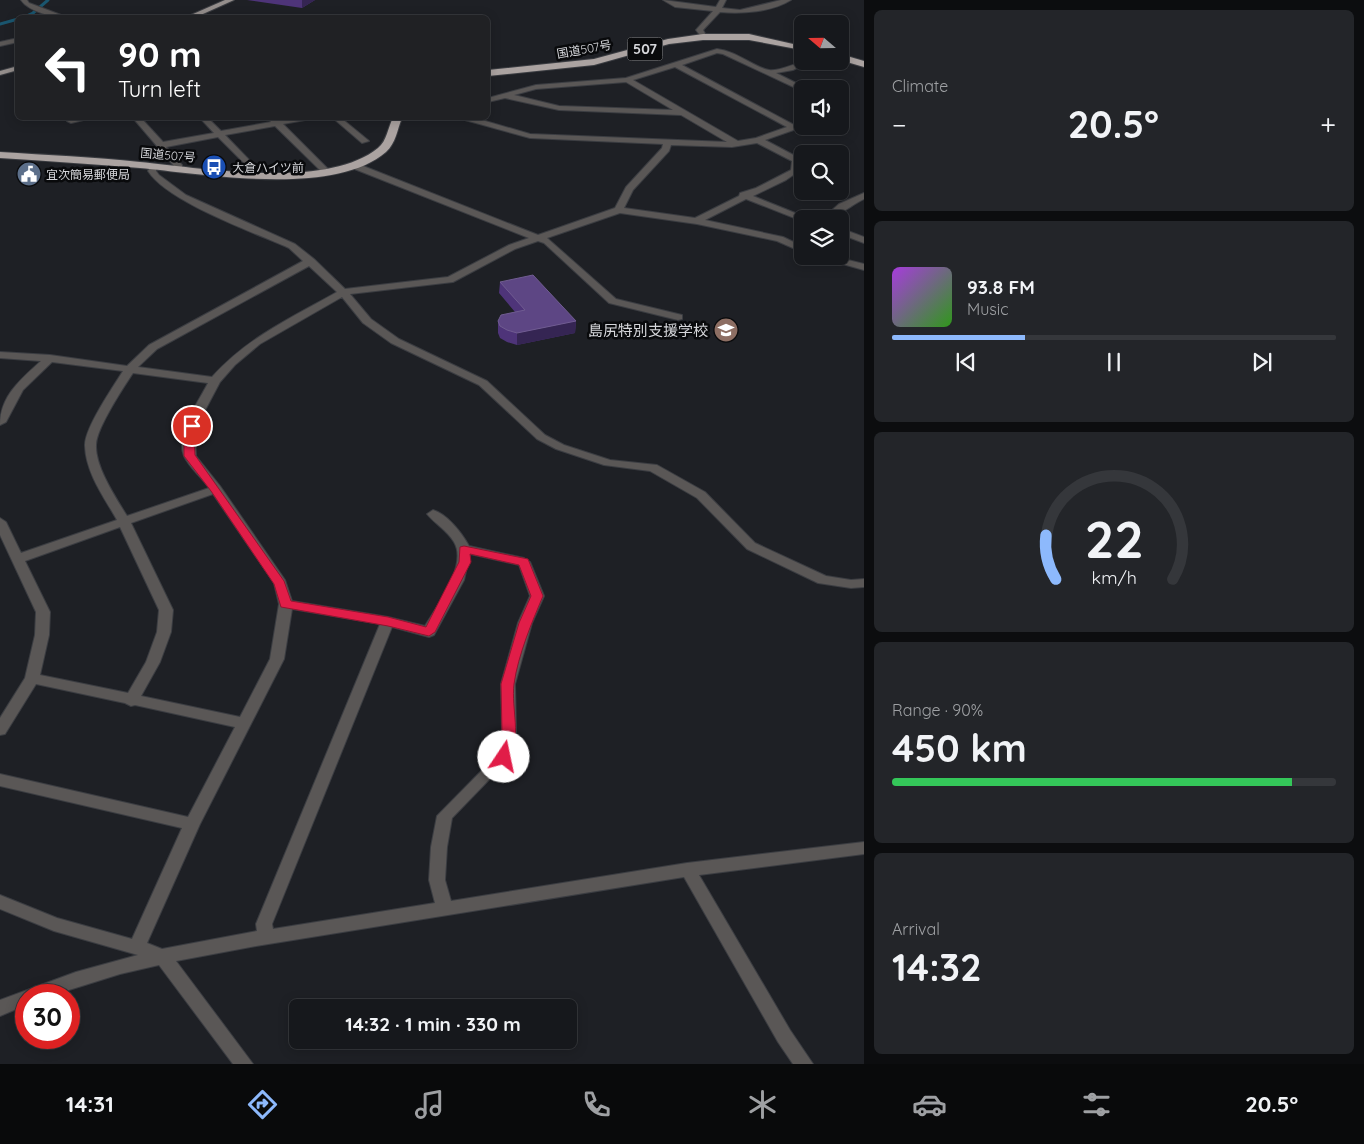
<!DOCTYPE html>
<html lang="en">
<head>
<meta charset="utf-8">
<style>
  :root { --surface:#16181c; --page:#232529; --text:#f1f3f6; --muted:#9ea0a3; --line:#35373b; --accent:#8db9fc }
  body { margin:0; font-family:Quicksand,"Noto Sans JP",sans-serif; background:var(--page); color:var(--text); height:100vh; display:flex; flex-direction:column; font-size:19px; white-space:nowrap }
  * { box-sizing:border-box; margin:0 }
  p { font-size:16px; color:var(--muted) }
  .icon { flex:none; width:28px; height:28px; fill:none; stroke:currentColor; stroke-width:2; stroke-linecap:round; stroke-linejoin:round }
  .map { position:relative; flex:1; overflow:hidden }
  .side { display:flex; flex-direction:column; gap:10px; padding:10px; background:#0c0d0f; width:500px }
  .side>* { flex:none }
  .guide { position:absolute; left:15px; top:15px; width:475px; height:105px; border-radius:8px; box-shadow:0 2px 12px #0003,0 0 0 1px var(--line); background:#202124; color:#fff; overflow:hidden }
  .needle { width:32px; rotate:290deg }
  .fabs { position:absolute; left:794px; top:15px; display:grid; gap:10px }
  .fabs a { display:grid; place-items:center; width:55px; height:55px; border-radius:8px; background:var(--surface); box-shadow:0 2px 12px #0003,0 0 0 1px var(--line); font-size:25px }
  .speed { position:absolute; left:15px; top:984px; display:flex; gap:10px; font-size:25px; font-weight:700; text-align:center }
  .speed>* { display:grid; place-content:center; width:65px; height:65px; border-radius:50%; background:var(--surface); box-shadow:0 2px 12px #0003,0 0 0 1px var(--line); line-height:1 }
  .speed .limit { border:8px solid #d22; background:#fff; color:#111 }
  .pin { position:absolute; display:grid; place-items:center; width:42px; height:42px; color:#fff; margin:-21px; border:2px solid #fff; border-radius:50%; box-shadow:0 1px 5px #0007 }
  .me { position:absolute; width:55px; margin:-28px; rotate:11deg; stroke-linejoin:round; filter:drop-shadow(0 0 4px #0008) }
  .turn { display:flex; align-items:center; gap:18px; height:105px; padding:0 20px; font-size:22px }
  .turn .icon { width:65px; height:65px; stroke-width:2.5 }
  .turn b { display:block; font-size:35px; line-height:42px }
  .big { font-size:38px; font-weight:800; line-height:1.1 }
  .side .tile { flex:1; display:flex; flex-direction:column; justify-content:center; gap:8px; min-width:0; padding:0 18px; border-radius:8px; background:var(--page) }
  .side .dial { align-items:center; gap:0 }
  .dial svg { height:130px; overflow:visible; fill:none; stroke:var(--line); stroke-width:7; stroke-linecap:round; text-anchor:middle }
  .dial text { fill:var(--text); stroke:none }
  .song { display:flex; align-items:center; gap:15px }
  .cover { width:60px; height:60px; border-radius:8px; background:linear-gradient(135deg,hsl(280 70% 55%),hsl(110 70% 35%)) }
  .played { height:5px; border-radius:2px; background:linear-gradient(90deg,var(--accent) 30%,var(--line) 30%) }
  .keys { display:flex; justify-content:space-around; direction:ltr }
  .heat { display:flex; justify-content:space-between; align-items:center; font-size:28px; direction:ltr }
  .charge { height:8px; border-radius:4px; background:linear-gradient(90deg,#34c759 90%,var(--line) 0) }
  .trip { position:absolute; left:289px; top:999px; width:288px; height:50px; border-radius:8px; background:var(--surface); box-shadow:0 2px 12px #0003,0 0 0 1px var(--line); font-weight:800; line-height:50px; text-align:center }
  .dock { display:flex; height:80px; justify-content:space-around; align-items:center; background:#090a0b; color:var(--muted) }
  .dock .icon { width:35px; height:35px }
  .dock .current { color:var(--accent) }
  .dock b { font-size:22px; color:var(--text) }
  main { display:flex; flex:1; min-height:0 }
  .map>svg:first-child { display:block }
</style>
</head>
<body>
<main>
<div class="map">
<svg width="864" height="1064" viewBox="0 0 864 1064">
  <rect width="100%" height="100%" fill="#1e2025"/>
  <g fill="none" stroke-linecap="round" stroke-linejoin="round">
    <!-- stream -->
    <g stroke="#1a566f" stroke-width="3">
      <polyline points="22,18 33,13 48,0"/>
      <polyline points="0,24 18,19"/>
    </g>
    <defs>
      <g id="minor">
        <path d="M 21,0 L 27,0 L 29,3 L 69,18 C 55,18 29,12 21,0 Z"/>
        <path d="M 663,0 L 716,7 L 720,0 L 726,0 L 722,8 L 740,10 L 781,0 L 791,0 C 772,12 742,14 720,12 L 703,30 L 707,37 L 703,39 L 696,30 L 713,11 L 675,7 Z"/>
        <polygon points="18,38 18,42 0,46 0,42"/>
        <path d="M 717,49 C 737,51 753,67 769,70 C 780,72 798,61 810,61 L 793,70 L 776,73 L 808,89 L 802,89 L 802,91 L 723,54 L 717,53 L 682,65 L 794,125 L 802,123 L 802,126 L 805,126 L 765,140 L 799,158 L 799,171 L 786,180 L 753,196 L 810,219 L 802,219 L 802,221 L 746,199 L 705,220 L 783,237 L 802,246 L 802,252 L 777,241 L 697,224 L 620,213 L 547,238 L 616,299 L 682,315 L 682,319 L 678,320 L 609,303 L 544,243 L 538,241 L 515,249 L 453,282 L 350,294 L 371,319 L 399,339 L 487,381 L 545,435 L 564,445 L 610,460 L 657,465 L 705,492 L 755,543 L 826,576 L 851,580 L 864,579 L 864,587 L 851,588 L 818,583 L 747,549 L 697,498 L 650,471 L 604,465 L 556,449 L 537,439 L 479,385 L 391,343 L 363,323 L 342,297 L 260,344 L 235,365 L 220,382 L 202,416 L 195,437 L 196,456 L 220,486 L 285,580 L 292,601 L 388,617 L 425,626 C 437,606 468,565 454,542 C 447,530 435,524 427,514 L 433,510 C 447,514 462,533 469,546 L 524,558 L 530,562 L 544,596 L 532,623 L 515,684 L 516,732 L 511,757 L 452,818 L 447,847 L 445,880 L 451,901 L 687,863 L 864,842 L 864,854 L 699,875 L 790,1030 L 813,1064 L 793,1064 L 778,1042 L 684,877 L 256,946 L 176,961 L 253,1064 L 233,1064 L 159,965 L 120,974 L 53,995 L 26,995 L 26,1005 L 0,1016 L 0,1000 L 76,972 L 138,955 L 54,931 L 0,909 L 0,895 L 57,918 L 132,939 L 182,828 L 0,786 L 0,774 L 188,817 L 235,727 L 135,705 L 131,706 L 125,703 L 36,684 L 5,734 L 0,735 L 0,718 L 25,678 L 35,635 L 36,612 L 0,535 L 0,518 L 6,522 L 21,553 L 117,520 C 104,497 86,473 85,446 C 84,429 113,387 123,371 L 52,362 L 23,390 L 6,422 L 0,425 C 0,396 21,379 41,361 L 0,358 L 0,352 L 50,355 L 127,366 L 149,345 L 303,261 L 289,248 C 253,232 168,202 148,171 L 151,165 L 157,165 L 156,171 L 159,175 L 186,195 L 295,244 L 314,259 L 345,289 L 448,277 L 509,245 L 529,238 L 352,168 L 352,164 L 358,164 L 538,235 L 615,208 L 626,187 L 662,148 L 663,144 L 530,138 L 465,120 L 464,118 L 475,118 L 530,134 L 727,142 L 681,115 L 559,110 L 505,98 L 488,102 L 488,98 L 536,85 L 626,78 ZM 675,67 L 787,127 L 756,138 L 738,141 L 633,80 ZM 626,82 L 673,110 L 559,106 L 514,95 L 536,89 ZM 757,143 L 792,161 L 791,170 L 756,188 L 740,193 L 739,196 L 695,218 L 624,208 L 633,190 L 669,151 L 671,145 L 732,147 ZM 309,266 L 337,292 C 291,318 248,337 212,377 L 138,367 L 157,349 ZM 133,373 L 208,383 C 198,403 175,433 184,456 C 189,467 202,478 209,488 L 127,516 C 116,498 95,467 96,445 C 96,429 123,388 133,373 ZM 213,494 L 274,583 L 279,604 L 270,659 L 240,717 L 141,696 L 160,662 L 171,632 L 173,610 L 131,523 ZM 120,527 L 159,610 L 157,632 L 146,662 L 128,693 L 40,675 L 49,635 L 50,612 L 25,561 ZM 470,554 L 519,565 L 530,596 L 518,623 L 501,684 L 502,732 L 497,755 L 437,816 L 431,847 L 429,880 L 435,903 L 273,929 L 272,924 L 392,627 L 429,637 L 434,635 L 464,580 ZM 292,609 L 380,624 L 256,924 L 257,931 L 162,949 L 147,943 L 200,824 L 284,659 Z"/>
        <polygon points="77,118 92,118 71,123 67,121"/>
        <polygon points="133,118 141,118 163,142 214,133 200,118 208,118 221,131 271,122 268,118 276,118 279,120 306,118 305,120 283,124 331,172 324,174 275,126 225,135 255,166 252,176 246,176 247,166 218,137 166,147 182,165 182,171 176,171 174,166"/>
        <polygon points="333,118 341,118 369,141 362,143"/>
        <path d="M 864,193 L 864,199 C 850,206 835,219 822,219 L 839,204 Z"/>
        <polygon points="840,228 864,237 864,243 840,234"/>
        <polygon points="814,256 832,256 864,264 864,270"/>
      </g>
      <g id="major">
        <polygon points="225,0 234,0 194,18 184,18"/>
        <polygon points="18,66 18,70 0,75 0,71"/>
      </g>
      <g id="highway">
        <polygon points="703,34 749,34 802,46 802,50 749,40 703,40 669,44 594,65 488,76 488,70 594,59 668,39"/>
        <polygon points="840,54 864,61 864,67 840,60"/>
        <path d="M 393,118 L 402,118 C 397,130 396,143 386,152 C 334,197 204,174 140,168 C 94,164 47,161 0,158 L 0,152 C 47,155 94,157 140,162 C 203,168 326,190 378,148 C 387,141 388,127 393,118 Z"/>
      </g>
    </defs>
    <!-- minor casing -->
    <use href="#minor" stroke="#3b3d42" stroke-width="2"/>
    <!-- major casing -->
    <use href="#major" stroke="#3b3d42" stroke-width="2"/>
    <!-- highway casing -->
    <use href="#highway" stroke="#3b3d42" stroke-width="2"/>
    <!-- minor -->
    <use href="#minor" fill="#5a5756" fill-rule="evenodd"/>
    <!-- major -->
    <use href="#major" fill="#948e8c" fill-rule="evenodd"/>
    <!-- highway -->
    <use href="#highway" fill="#aba3a1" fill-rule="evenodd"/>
  </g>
  <!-- wall -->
  <g fill="#4e3479">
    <polygon points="247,0 315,0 302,8"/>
    <polygon points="500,282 576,321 575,333 517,345 507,342 500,338 498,333 498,321 515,312 499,293"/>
  </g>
  <!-- shaded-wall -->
  <g fill="#352553">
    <polygon points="302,0 315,0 302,8"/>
    <polygon points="576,321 575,333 517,345 517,333"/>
  </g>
  <!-- building -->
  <polygon fill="#5d4684" stroke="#705c91" points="533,275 576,321 517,333 507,330 500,326 498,321 501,315 525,310 500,282"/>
  <!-- route -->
  <path fill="#e11d48" stroke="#92132f" d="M 192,423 L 198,426 L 194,437 L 195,455 L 284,581 L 291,601 L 388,617 L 426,627 L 459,562 L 460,547 L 464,546 L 528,559 L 543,596 C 532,622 518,655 514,684 C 511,709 522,737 509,760 L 499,760 L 497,757 L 502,732 L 501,684 L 519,623 L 531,596 L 519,565 L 470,554 L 471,562 L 435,632 L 429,636 L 388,626 L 281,607 L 274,584 L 211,491 L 184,456 L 184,437 L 187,426 Z"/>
  <!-- icons -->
  <defs>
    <symbol id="bus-disc" viewBox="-11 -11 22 22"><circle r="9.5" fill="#1a4fb4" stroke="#090a0c"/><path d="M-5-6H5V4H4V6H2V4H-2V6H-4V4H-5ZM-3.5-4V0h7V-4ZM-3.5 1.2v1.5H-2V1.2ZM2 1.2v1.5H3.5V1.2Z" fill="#fff"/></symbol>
    <symbol id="civic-disc" viewBox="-11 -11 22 22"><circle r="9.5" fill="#5c6f8a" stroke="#090a0c"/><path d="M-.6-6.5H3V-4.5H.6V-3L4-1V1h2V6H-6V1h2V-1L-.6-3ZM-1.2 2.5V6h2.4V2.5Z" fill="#fff"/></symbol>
    <symbol id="school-disc" viewBox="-11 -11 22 22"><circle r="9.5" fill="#8d6e63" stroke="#090a0c"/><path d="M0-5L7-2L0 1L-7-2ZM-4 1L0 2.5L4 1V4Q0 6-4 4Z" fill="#fff"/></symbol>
  </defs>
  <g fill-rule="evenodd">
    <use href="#bus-disc" x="200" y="153" width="28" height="28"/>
    <use href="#civic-disc" x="15" y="160" width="28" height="28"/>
    <use href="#school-disc" x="712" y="316" width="28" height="28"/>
  </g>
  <g text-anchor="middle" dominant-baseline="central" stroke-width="5" stroke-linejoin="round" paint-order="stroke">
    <!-- far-street labels -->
    <g font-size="12" fill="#d5d6da" stroke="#090a0c">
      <text transform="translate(584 49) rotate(-10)">国道507号</text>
      <text transform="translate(168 155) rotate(5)">国道507号</text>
    </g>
    <!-- far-poi labels -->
    <g font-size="12" fill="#d5d6da" stroke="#090a0c" text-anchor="start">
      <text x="232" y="167">大倉ハイツ前</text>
      <text x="46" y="174">宜次簡易郵便局</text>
    </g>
    <!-- shield labels -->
    <rect fill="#090a0c" stroke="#98999c" stroke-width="1" x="627.5" y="37.5" width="35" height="23" rx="4"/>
    <g font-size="14" font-weight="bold" fill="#d5d6da">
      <text x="645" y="49">507</text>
    </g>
    <!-- poi labels -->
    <g font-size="15" fill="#d5d6da" stroke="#090a0c" text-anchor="end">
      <text x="708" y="330">島尻特別支援学校</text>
    </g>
  </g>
</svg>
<div class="fabs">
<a><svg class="needle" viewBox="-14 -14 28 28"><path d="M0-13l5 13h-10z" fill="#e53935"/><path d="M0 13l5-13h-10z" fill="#9ea0a3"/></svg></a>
<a><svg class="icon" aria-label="sound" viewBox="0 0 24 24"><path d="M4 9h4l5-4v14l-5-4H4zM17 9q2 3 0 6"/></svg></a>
<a><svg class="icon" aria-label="search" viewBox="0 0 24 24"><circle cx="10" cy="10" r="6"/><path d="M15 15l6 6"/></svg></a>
<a><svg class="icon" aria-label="layers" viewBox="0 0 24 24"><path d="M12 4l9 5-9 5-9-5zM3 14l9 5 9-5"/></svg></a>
</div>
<div class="speed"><div class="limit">30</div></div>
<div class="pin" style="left:192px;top:426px;background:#d93025"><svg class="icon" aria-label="arrive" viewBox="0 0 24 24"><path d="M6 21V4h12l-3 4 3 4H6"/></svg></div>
<svg class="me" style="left:504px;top:757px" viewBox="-20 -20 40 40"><circle r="19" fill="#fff"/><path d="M0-13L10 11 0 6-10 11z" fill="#e11d48"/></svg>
<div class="trip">14:32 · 1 min · 330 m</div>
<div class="guide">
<div class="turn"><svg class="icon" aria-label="left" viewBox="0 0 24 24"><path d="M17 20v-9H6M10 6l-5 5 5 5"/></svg><div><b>90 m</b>Turn left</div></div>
</div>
</div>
<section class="side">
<div class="tile"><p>Climate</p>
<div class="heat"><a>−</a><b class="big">20.5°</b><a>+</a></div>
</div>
<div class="tile">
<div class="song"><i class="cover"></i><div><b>93.8 FM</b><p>Music</p></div></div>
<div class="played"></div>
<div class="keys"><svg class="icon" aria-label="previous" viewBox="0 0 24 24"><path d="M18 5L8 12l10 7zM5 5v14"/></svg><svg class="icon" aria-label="pause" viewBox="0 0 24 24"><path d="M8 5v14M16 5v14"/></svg><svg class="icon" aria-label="next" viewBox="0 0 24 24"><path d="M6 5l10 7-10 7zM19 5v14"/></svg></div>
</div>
<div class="tile dial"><svg viewBox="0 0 100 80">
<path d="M14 69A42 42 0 1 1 86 69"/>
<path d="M14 69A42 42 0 0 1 8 42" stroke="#8db9fc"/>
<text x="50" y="56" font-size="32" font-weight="700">22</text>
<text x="50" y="72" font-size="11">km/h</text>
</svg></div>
<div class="tile"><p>Range · 90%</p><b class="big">450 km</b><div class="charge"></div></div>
<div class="tile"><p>Arrival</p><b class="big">14:32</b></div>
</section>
</main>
<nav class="dock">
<b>14:31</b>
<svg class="icon current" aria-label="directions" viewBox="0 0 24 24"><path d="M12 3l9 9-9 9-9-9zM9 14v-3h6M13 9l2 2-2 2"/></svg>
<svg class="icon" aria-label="music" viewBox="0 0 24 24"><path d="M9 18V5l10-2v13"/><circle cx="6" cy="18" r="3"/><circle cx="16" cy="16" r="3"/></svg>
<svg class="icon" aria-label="phone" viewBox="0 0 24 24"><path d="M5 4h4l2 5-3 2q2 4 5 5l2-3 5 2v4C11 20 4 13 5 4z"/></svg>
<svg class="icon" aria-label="climate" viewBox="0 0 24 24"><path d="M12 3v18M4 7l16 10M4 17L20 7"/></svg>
<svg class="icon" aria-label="car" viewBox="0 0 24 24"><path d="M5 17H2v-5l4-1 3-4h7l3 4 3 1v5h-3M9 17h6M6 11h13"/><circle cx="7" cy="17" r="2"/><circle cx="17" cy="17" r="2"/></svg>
<svg class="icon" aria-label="filters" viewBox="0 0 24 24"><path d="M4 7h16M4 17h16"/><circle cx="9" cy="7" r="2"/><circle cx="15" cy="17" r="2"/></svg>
<b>20.5°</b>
</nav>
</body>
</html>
